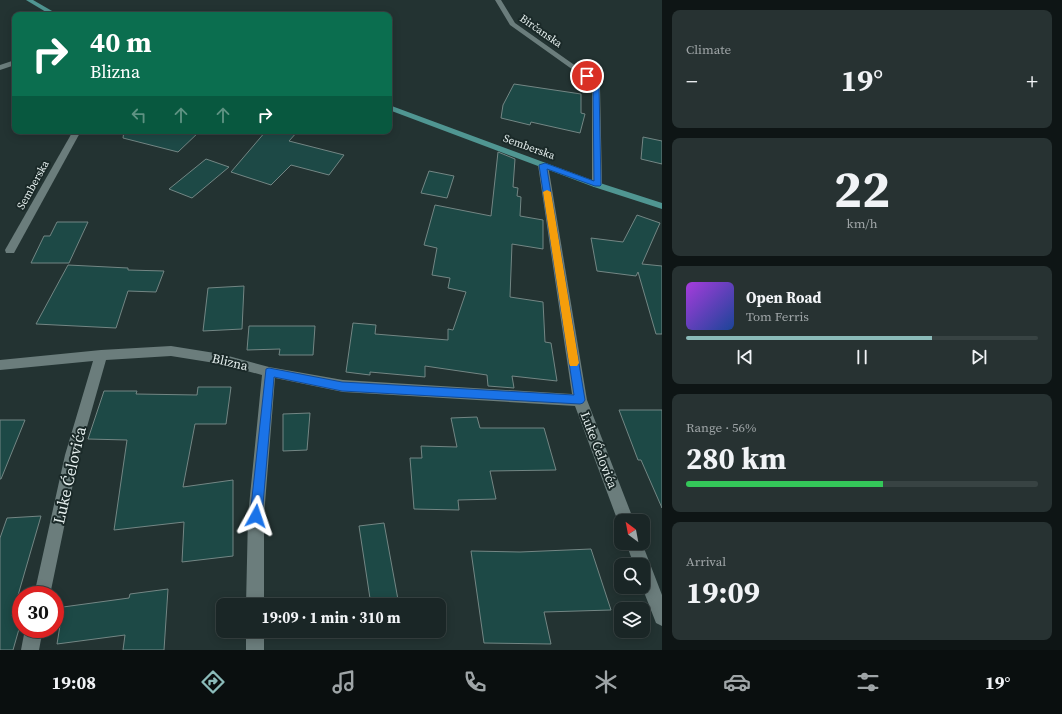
<!DOCTYPE html>
<html lang="en">
<head>
<meta charset="utf-8">
<style>
  :root { --surface:#1a2626; --page:#273232; --text:#f1f3f6; --muted:#9fa5a7; --line:#384343; --accent:#8bbbb9 }
  body { margin:0; font-family:"Source Serif 4",serif; background:var(--page); color:var(--text); height:100vh; display:flex; flex-direction:column; font-size:15px; white-space:nowrap }
  * { box-sizing:border-box; margin:0 }
  p { font-size:13px; color:var(--muted) }
  .icon { flex:none; width:22px; height:22px; fill:none; stroke:currentColor; stroke-width:2; stroke-linecap:round; stroke-linejoin:round }
  .map { position:relative; flex:1; overflow:hidden }
  .panel { display:flex; flex-direction:column; gap:10px; padding:10px; background:#0e1515; width:400px }
  .panel>* { flex:none }
  .guide { position:absolute; left:12px; top:12px; width:380px; height:122px; border-radius:8px; box-shadow:0 2px 10px #0003,0 0 0 1px var(--line); background:#0b6e4f; color:#fff; overflow:hidden }
  .needle { width:26px; rotate:328deg }
  .buttons { position:absolute; left:614px; top:514px; display:grid; gap:8px }
  .buttons a { display:grid; place-items:center; width:36px; height:36px; border-radius:8px; background:var(--surface); box-shadow:0 2px 10px #0003,0 0 0 1px var(--line); font-size:20px }
  .speed { position:absolute; left:12px; top:586px; display:flex; gap:8px; font-size:20px; font-weight:700; text-align:center }
  .speed>* { display:grid; place-content:center; width:52px; height:52px; border-radius:50%; background:var(--surface); box-shadow:0 2px 10px #0003,0 0 0 1px var(--line); line-height:1 }
  .speed .limit { border:6px solid #d22; background:#fff; color:#111 }
  .pin { position:absolute; display:grid; place-items:center; width:34px; height:34px; color:#fff; margin:-17px; border:2px solid #fff; border-radius:50%; box-shadow:0 1px 4px #0007 }
  .me { position:absolute; width:44px; margin:-22px; rotate:5deg; stroke-linejoin:round; filter:drop-shadow(0 0 3px #0008) }
  .turn { display:flex; align-items:center; gap:14px; height:84px; padding:0 12px; font-size:18px }
  .turn .icon { width:52px; height:52px; stroke-width:2.5 }
  .turn b { display:block; font-size:28px; line-height:34px }
  .lanes { display:flex; align-items:center; height:38px; padding:0 12px; background:#0003; justify-content:center; gap:20px; direction:ltr }
  .lanes .off { opacity:.35 }
  .big { font-size:30px; font-weight:700; line-height:1.1 }
  .panel .card { flex:1; display:flex; flex-direction:column; justify-content:center; gap:6px; min-width:0; padding:0 14px; border-radius:8px; background:var(--page) }
  .panel .dial { align-items:center; gap:0 }
  .dial b { font-size:52px; line-height:1 }
  .song { display:flex; align-items:center; gap:12px }
  .cover { width:48px; height:48px; border-radius:6px; background:linear-gradient(135deg,hsl(280 70% 55%),hsl(220 70% 35%)) }
  .played { height:4px; border-radius:2px; background:linear-gradient(90deg,var(--accent) 70%,var(--line) 70%) }
  .keys { display:flex; justify-content:space-around; direction:ltr }
  .heat { display:flex; justify-content:space-between; align-items:center; font-size:22px; direction:ltr }
  .charge { height:6px; border-radius:3px; background:linear-gradient(90deg,#34c759 56%,var(--line) 0) }
  .trip { position:absolute; left:216px; top:598px; width:230px; height:40px; border-radius:8px; background:var(--surface); box-shadow:0 2px 10px #0003,0 0 0 1px var(--line); font-weight:700; line-height:40px; text-align:center }
  .dock { display:flex; height:64px; justify-content:space-around; align-items:center; background:#0a0f0f; color:var(--muted) }
  .dock .icon { width:28px; height:28px }
  .dock .selected { color:var(--accent) }
  .dock b { font-size:18px; color:var(--text) }
  main { display:flex; flex:1; min-height:0 }
  .map>svg:first-child { display:block }
</style>
</head>
<body>
<main>
<div class="map">
<svg width="662" height="650" viewBox="0 0 662 650">
  <rect width="100%" height="100%" fill="#233332"/>
  <!-- building -->
  <g fill="#1d4946" stroke="#738684">
    <polygon points="514,84 581,94 581,113 585,114 580,133 531,122 530,125 501,118 503,105"/>
    <polygon points="124,131 200,131 178,152 123,138"/>
    <polygon points="266,131 298,131 289,141 344,155 329,175 291,165 271,185 231,172"/>
    <polygon points="643,137 662,141 662,164 641,159"/>
    <polygon points="498,152 515,159 513,187 518,188 517,196 521,197 520,216 543,220 543,249 512,244 510,297 543,302 545,342 551,343 557,381 512,376 514,388 488,386 487,375 425,366 425,377 370,372 370,375 346,372 353,323 376,325 375,334 448,340 448,329 453,330 466,292 448,288 450,278 432,275 437,248 424,245 435,205 491,216"/>
    <polygon points="206,159 229,167 192,198 169,189"/>
    <polygon points="429,171 454,176 447,198 421,193"/>
    <polygon points="637,215 660,223 642,264 662,266 662,334 656,334 638,272 636,276 597,271 591,238 623,242"/>
    <polygon points="57,222 88,222 69,263 31,263 44,236 50,236"/>
    <polygon points="68,265 128,268 128,270 164,271 156,292 128,291 116,328 36,324"/>
    <polygon points="244,286 242,329 203,331 208,288"/>
    <polygon points="249,326 315,326 313,355 279,355 280,349 247,350"/>
    <polygon points="198,387 231,387 226,424 195,424 183,487 233,480 233,556 182,562 184,522 114,530 127,440 88,439 104,391 137,391 136,394 197,395"/>
    <polygon points="619,410 662,410 662,508 641,460 638,460"/>
    <polygon points="310,413 307,450 283,451 283,414"/>
    <polygon points="477,417 480,428 544,428 556,470 490,471 496,499 458,500 459,510 414,509 410,458 422,458 421,446 457,447 451,418"/>
    <polygon points="0,420 25,420 1,479 0,479"/>
    <polygon points="41,516 12,616 21,616 21,622 13,650 0,650 0,538 7,518"/>
    <polygon points="384,523 399,605 371,605 359,526"/>
    <polygon points="591,549 611,610 544,612 551,644 484,643 471,551 520,552"/>
    <polygon points="168,589 164,650 123,650 125,635 57,644 63,607 129,598 130,594"/>
  </g>
  <g fill="none" stroke-linecap="round" stroke-linejoin="round">
    <!-- minor -->
    <g fill="#6b7d7c" fill-rule="evenodd">
      <polygon points="495,0 501,0 515,23 597,81 600,87 602,185 600,187 594,187 592,185 592,87 590,82 510,25"/>
      <polygon points="15,60 15,65 0,70 0,65"/>
      <polygon points="73,131 81,131 14,253 6,253 5,250"/>
      <polygon points="543,162 548,165 587,400 634,521 621,521 620,527 575,406 343,392 275,378 264,516 264,605 246,605 248,516 262,375 221,364 171,356 106,360 79,455 50,595 34,595 65,455 93,361 0,370 0,360 101,350 171,346 221,354 269,367 343,380 572,394 538,165"/>
      <polygon points="626,543 642,543 662,595 662,626 656,623 642,587 643,565 634,565"/>
      <polygon points="25,629 43,629 39,650 21,650"/>
      <rect x="246" y="631" width="18" height="19"/>
    </g>
    <!-- major -->
    <g fill="#509692" fill-rule="evenodd">
      <polygon points="26,0 33,0 59,15 51,15"/>
      <polygon points="389,105 600,183 662,203 662,209 594,187 389,110"/>
    </g>
  </g>
  <!-- route -->
  <path fill="#1a73e8" stroke="#114b97" d="M 585,75 C 592,74 596,81 599,87 L 601,185 L 600,186 L 595,186 L 547,169 L 585,400 L 583,403 L 580,404 L 342,391 L 274,377 L 262,516 L 260,520 L 256,522 L 252,520 L 250,516 L 266,369 L 269,368 L 342,382 L 574,395 L 539,165 L 545,163 L 594,181 L 593,87 L 591,82 L 584,76 Z"/>
  <!-- slow -->
  <polygon fill="#f59e0b" points="547,190 551,192 579,363 577,366 570,366 569,363 543,192"/>
  <g text-anchor="middle" dominant-baseline="central" stroke-width="4" stroke-linejoin="round" paint-order="stroke">
    <!-- far-street labels -->
    <g font-size="11" fill="#e5efee" stroke="#1a2928">
      <text transform="translate(541 31) rotate(35)">Birčanska</text>
      <text transform="translate(529 147) rotate(20)">Semberska</text>
      <text transform="translate(33 185) rotate(-61)">Semberska</text>
    </g>
    <!-- street labels -->
    <g font-size="13" fill="#e5efee" stroke="#1a2928">
      <text transform="translate(230 362) rotate(13)">Blizna</text>
      <text transform="translate(599 450) rotate(69)">Luke Ćelovića</text>
    </g>
    <!-- near-street labels -->
    <g font-size="16" fill="#e5efee" stroke="#1a2928">
      <text transform="translate(69 475) rotate(-77)">Luke Ćelovića</text>
    </g>
  </g>
</svg>
<div class="buttons">
<a><svg class="needle" viewBox="-14 -14 28 28"><path d="M0-13l5 13h-10z" fill="#e53935"/><path d="M0 13l5-13h-10z" fill="#9fa5a7"/></svg></a>
<a><svg class="icon" aria-label="search" viewBox="0 0 24 24"><circle cx="10" cy="10" r="6"/><path d="M15 15l6 6"/></svg></a>
<a><svg class="icon" aria-label="layers" viewBox="0 0 24 24"><path d="M12 4l9 5-9 5-9-5zM3 14l9 5 9-5"/></svg></a>
</div>
<div class="speed"><div class="limit">30</div></div>
<div class="pin" style="left:587px;top:76px;background:#d93025"><svg class="icon" aria-label="arrive" viewBox="0 0 24 24"><path d="M6 21V4h12l-3 4 3 4H6"/></svg></div>
<svg class="me" style="left:256px;top:516px" viewBox="-20 -20 40 40"><path d="M0-17L14 15 0 8-14 15z" fill="#1a73e8" stroke="#fff" stroke-width="4"/></svg>
<div class="trip">19:09 · 1 min · 310 m</div>
<div class="guide">
<div class="turn"><svg class="icon" aria-label="right" viewBox="0 0 24 24"><path d="M7 20v-9h11M14 6l5 5-5 5"/></svg><div><b>40 m</b>Blizna</div></div>
<div class="lanes"><svg class="icon off" aria-label="left" viewBox="0 0 24 24"><path d="M17 20v-9H6M10 6l-5 5 5 5"/></svg><svg class="icon off" aria-label="ahead" viewBox="0 0 24 24"><path d="M12 20V5M6 11l6-6 6 6"/></svg><svg class="icon off" aria-label="ahead" viewBox="0 0 24 24"><path d="M12 20V5M6 11l6-6 6 6"/></svg><svg class="icon" aria-label="right" viewBox="0 0 24 24"><path d="M7 20v-9h11M14 6l5 5-5 5"/></svg></div>
</div>
</div>
<section class="panel">
<div class="card"><p>Climate</p>
<div class="heat"><a>−</a><b class="big">19°</b><a>+</a></div>
</div>
<div class="card dial"><b>22</b><p>km/h</p></div>
<div class="card">
<div class="song"><i class="cover"></i><div><b>Open Road</b><p>Tom Ferris</p></div></div>
<div class="played"></div>
<div class="keys"><svg class="icon" aria-label="previous" viewBox="0 0 24 24"><path d="M18 5L8 12l10 7zM5 5v14"/></svg><svg class="icon" aria-label="pause" viewBox="0 0 24 24"><path d="M8 5v14M16 5v14"/></svg><svg class="icon" aria-label="next" viewBox="0 0 24 24"><path d="M6 5l10 7-10 7zM19 5v14"/></svg></div>
</div>
<div class="card"><p>Range · 56%</p><b class="big">280 km</b><div class="charge"></div></div>
<div class="card"><p>Arrival</p><b class="big">19:09</b></div>
</section>
</main>
<nav class="dock">
<b>19:08</b>
<svg class="icon selected" aria-label="directions" viewBox="0 0 24 24"><path d="M12 3l9 9-9 9-9-9zM9 14v-3h6M13 9l2 2-2 2"/></svg>
<svg class="icon" aria-label="music" viewBox="0 0 24 24"><path d="M9 18V5l10-2v13"/><circle cx="6" cy="18" r="3"/><circle cx="16" cy="16" r="3"/></svg>
<svg class="icon" aria-label="phone" viewBox="0 0 24 24"><path d="M5 4h4l2 5-3 2q2 4 5 5l2-3 5 2v4C11 20 4 13 5 4z"/></svg>
<svg class="icon" aria-label="climate" viewBox="0 0 24 24"><path d="M12 3v18M4 7l16 10M4 17L20 7"/></svg>
<svg class="icon" aria-label="car" viewBox="0 0 24 24"><path d="M5 17H2v-5l4-1 3-4h7l3 4 3 1v5h-3M9 17h6M6 11h13"/><circle cx="7" cy="17" r="2"/><circle cx="17" cy="17" r="2"/></svg>
<svg class="icon" aria-label="filters" viewBox="0 0 24 24"><path d="M4 7h16M4 17h16"/><circle cx="9" cy="7" r="2"/><circle cx="15" cy="17" r="2"/></svg>
<b>19°</b>
</nav>
</body>
</html>
